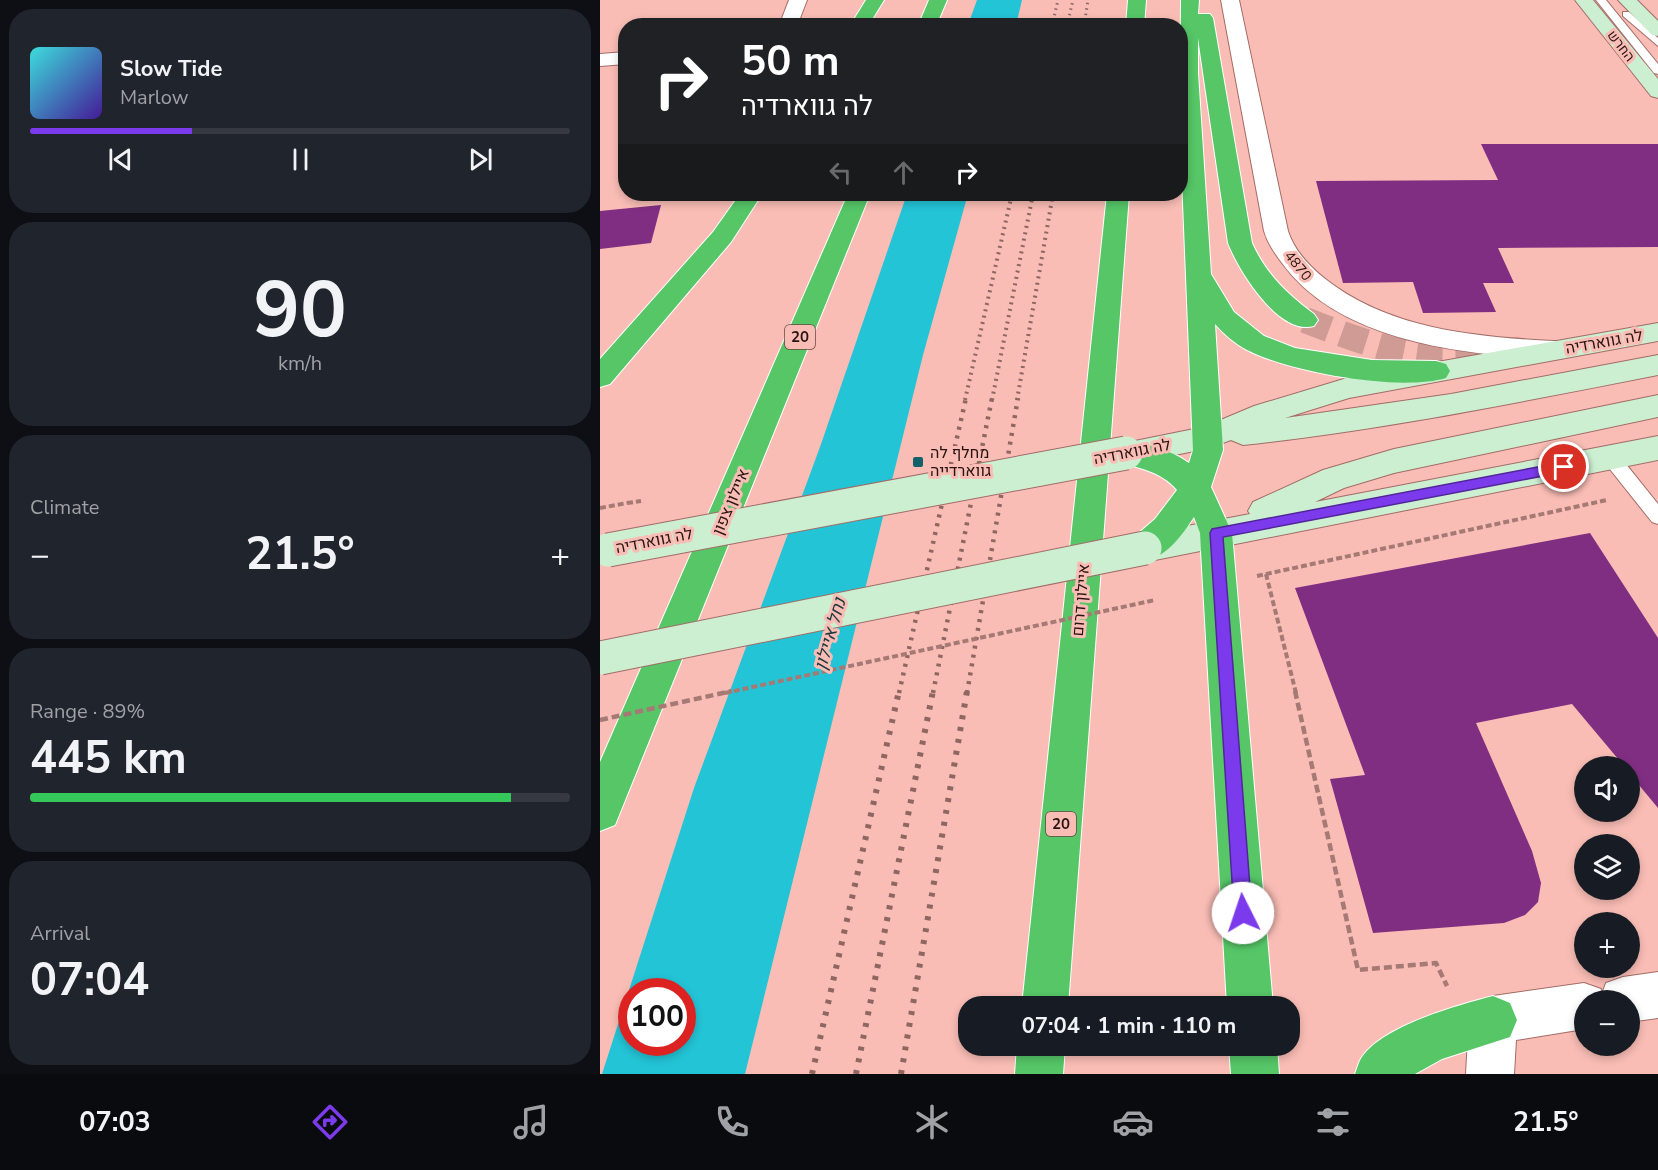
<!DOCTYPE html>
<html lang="en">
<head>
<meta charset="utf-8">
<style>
  :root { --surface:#171b24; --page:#20242c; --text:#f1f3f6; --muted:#9ea1a6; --line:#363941; --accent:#7c3aed }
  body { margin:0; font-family:"Nunito Sans",Heebo,sans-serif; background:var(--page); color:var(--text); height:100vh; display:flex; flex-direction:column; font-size:22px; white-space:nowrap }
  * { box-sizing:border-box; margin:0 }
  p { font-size:20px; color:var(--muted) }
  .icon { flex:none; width:33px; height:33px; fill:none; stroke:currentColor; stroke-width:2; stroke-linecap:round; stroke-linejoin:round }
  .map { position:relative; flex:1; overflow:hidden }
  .drawer { display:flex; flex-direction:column; gap:9px; padding:9px; background:#0d0f14; width:600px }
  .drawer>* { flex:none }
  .banner { position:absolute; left:18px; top:18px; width:570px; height:183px; border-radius:24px; box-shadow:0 3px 9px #0003; background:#202124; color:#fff; overflow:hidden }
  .buttons { position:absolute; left:974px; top:756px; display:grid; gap:12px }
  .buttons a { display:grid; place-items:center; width:66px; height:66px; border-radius:50%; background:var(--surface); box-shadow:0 3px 9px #0003; font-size:30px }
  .speed { position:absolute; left:18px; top:978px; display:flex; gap:12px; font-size:30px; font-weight:700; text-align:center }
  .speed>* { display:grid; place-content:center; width:78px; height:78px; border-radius:50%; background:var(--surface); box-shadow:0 3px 9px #0003; line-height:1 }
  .speed .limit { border:9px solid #d22; background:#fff; color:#111 }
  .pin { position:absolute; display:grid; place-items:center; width:51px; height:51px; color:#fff; margin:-26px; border:3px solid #fff; border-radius:50%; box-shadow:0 2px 6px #0007 }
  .me { position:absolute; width:66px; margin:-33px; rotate:356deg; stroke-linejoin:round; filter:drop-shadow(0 0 4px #0008) }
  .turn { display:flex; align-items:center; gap:21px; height:126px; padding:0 24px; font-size:27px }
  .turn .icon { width:78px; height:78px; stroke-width:2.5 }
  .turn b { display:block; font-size:42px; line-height:51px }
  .lanes { display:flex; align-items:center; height:57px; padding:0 24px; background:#0003; justify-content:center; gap:30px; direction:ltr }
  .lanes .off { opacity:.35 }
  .big { font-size:45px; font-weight:700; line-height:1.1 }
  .drawer .card { flex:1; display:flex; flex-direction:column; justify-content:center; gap:9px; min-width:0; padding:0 21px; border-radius:24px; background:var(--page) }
  .drawer .dial { align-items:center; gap:0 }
  .dial b { font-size:78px; line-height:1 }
  .song { display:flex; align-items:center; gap:18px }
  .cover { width:72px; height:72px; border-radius:9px; background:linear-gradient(135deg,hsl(180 70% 55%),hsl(260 70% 35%)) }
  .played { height:6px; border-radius:3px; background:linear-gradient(90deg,var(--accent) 30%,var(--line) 30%) }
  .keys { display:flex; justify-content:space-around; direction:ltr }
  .heat { display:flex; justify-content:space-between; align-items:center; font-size:33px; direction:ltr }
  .charge { height:9px; border-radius:4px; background:linear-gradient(90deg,#34c759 89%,var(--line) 0) }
  .trip { position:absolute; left:358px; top:996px; width:342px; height:60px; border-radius:24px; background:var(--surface); box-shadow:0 3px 9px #0003; font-weight:700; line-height:60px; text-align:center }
  .dock { display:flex; height:96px; justify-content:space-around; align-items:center; background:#090b0e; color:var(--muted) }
  .dock .icon { width:42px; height:42px }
  .dock .active { color:var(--accent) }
  .dock b { font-size:27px; color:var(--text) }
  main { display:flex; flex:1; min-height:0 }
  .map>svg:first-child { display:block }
</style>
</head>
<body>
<main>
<section class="drawer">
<div class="card">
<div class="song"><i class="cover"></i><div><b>Slow Tide</b><p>Marlow</p></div></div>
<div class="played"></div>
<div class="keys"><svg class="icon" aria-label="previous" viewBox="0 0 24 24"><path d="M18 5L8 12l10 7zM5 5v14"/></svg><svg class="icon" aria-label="pause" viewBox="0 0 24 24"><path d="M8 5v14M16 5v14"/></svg><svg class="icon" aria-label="next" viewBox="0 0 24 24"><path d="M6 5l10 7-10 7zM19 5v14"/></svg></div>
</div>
<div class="card dial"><b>90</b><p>km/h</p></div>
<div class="card"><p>Climate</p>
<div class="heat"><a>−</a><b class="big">21.5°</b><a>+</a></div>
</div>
<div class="card"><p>Range · 89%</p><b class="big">445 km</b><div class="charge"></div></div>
<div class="card"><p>Arrival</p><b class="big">07:04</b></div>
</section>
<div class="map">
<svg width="1058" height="1074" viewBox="0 0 1058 1074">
  <rect width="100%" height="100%" fill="#f9bdb5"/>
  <!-- water -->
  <g fill="#23c4d6" fill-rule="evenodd">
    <polygon points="377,0 422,0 416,25 368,25"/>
    <path d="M 307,194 L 368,194 L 323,355 L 145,1074 L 2,1074 L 94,788 L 220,447 ZM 32,992 L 82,992 L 82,1042 L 32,1042 Z"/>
  </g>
  <!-- building -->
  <g fill="#802e82">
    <polygon points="881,144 1058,144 1058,247 898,248 914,283 883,283 896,312 823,313 813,282 743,283 716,181 898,180"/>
    <polygon points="61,205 51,243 0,249 0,211"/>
    <polygon points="990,533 1058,638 1058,808 1029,773 1029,766 1024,766 972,704 876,723 932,851 941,883 938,902 925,915 904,923 773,933 730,779 765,775 695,588"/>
  </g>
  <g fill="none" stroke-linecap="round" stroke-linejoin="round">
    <!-- motorway-tunnel -->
    <path stroke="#cf9b94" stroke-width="26" stroke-dasharray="26 13" stroke-linecap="butt" d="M 705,320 C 747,336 789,353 834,356 C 863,358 893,353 922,350"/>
    <defs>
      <g id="service">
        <polygon points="996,0 1006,0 1058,64 1058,74 1054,73"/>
        <polygon points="1023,12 1029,12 1058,38 1058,46 1023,16"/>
        <polygon points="1011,452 1017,453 1058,504 1058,524 1052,522 1005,463 1003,458 1005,453"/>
      </g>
      <g id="minor">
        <polygon points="189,0 207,0 197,26 179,26"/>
        <path d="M 621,0 L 639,0 L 688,231 C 694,250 708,265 724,278 C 788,329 874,337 954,341 L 964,343 L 968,350 L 964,357 L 954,359 C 864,355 739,342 682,263 C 674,252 668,244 664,231 Z"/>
        <polygon points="26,52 26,64 0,66 0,54"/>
        <polygon points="1058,972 1058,1018 1029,1022 1029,1000 984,1000 984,1029 916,1040 914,1074 866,1074 869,1020 876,1003 893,996 984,983 1001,989 1002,994 1006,983 1023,977"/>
      </g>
      <g id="secondary">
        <polygon points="975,0 993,0 1058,79 1058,98 1051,96"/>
        <polygon points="1018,0 1037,0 1058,21 1058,36 1052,35"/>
        <path d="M 1058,323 L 1058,341 L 749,398 L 685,418 L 851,394 L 1058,355 L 1058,375 C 920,402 783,430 643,445 L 631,440 L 609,448 L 526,465 L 515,461 L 511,453 L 515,445 L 604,427 L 654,406 L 747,378 Z"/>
        <polygon points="1058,395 1058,417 794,473 744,488 715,502 1058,436 1058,460 545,562 533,558 528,548 533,538 545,534 650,514 648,511 653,502 723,470 794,449"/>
      </g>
      <g id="motorway">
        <polygon points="266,0 284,0 268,26 250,26"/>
        <polygon points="329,0 347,0 336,26 318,26"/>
        <polygon points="528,0 546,0 544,26 526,26"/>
        <path d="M 581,0 L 599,0 L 598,14 L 610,14 L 613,18 L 652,243 C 666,274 687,294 714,314 L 718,320 L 714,326 C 679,336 639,271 628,243 L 598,38 L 598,73 L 611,274 L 634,312 L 664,336 L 695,348 L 772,360 L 836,361 L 846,364 L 850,371 L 846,378 C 799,392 690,372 647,350 C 634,343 624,334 615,324 L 623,450 L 611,487 L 632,533 L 673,1006 L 627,1006 L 600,533 L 594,517 C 580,538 560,567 533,558 L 528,548 L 533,538 L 555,519 L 577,490 C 561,471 538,468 515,461 L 511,453 L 515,445 C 537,438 571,450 589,463 L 593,450 L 580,128 Z"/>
        <polygon points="140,194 162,194 131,242 10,384 0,387 0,359 113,232"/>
        <polygon points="248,194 270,194 15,825 0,831 0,762"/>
        <polygon points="507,194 529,194 468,1006 422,1006"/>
        <path d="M 893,996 L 910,1003 L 917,1020 L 910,1037 L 842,1059 L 815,1074 L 755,1074 C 757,1069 759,1061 762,1057 C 783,1026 858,1005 893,996 Z"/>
        <polygon points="417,1046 465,1046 463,1074 415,1074"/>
        <polygon points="629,1046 677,1046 679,1074 631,1074"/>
      </g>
    </defs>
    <!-- service casing -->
    <use href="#service" stroke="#a36c66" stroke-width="2"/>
    <!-- minor casing -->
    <use href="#minor" stroke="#a36c66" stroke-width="2"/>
    <!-- secondary casing -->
    <use href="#secondary" stroke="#a36c66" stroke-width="2"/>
    <!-- motorway casing -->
    <use href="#motorway" stroke="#fff" stroke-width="2"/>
    <!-- path-far1 -->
    <g stroke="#a67a74" stroke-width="4" stroke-dasharray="6 3" stroke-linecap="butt">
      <polyline points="0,508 27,503"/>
      <polyline points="666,574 696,693"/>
      <polyline points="657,576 1007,500"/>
    </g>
    <!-- path -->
    <polyline stroke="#a67a74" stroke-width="4.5" stroke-dasharray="8 4" stroke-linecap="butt" points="695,691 758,970 836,963 847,986"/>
    <!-- service -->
    <use href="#service" fill="#fff" fill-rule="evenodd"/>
    <!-- minor -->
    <use href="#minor" fill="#fff" fill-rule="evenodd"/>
    <!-- secondary -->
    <use href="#secondary" fill="#cceed1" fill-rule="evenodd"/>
    <!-- motorway -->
    <use href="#motorway" fill="#56c667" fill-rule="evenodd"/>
    <!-- rail-far3 -->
    <g stroke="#8f6761" stroke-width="3" stroke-dasharray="1.5 4" stroke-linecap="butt">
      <polyline points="452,26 458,0"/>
      <polyline points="467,26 473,0"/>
      <polyline points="484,26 488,0"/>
    </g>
    <!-- rail-far2 -->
    <g stroke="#8f6761" stroke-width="4" stroke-dasharray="2 4.5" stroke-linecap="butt">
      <polyline points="365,400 412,194"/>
      <polyline points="392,400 433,194"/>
      <polyline points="417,400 453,194"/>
    </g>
    <!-- rail-far1 -->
    <g stroke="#8f6761" stroke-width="4.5" stroke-dasharray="3 6" stroke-linecap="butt">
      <polyline points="299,693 366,398"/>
      <polyline points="333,693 392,398"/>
      <polyline points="367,693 418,398"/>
    </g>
    <!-- rail -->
    <g stroke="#8f6761" stroke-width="6" stroke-dasharray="4 8" stroke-linecap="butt">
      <polyline points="212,1074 299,691"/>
      <polyline points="256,1074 333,691"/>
      <polyline points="301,1074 367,691"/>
    </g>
    <defs>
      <g id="secondary-bridge">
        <polyline points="8,550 526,453"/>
        <polyline points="0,658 545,548"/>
      </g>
    </defs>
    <!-- secondary-bridge casing -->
    <use href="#secondary-bridge" stroke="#a36c66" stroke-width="35" stroke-linecap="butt"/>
    <!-- path-bridge-far1 -->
    <g stroke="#a67a74" stroke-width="4" stroke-dasharray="6 3" stroke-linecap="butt">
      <polyline points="27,503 41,501"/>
      <polyline points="125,693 555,600"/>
    </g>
    <!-- path-bridge -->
    <polyline stroke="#a67a74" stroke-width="4.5" stroke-dasharray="8 4" stroke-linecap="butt" points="0,720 132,691"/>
    <!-- secondary-bridge -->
    <use href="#secondary-bridge" stroke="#cceed1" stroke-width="33"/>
  </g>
  <!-- route -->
  <polygon fill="#7c3aed" stroke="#51269a" stroke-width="1.5" points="964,462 971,467 964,472 623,537 652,913 650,919 643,922 637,919 634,913 610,533 612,529"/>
  <!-- markers -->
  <rect fill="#12616a" stroke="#f9bdb5" stroke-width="2" x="312" y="456" width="12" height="12" rx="3"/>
  <g text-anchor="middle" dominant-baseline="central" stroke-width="6" stroke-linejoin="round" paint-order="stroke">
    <!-- far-street labels -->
    <g font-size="14" fill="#291411" stroke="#f9bdb5">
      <text transform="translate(1021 46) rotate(52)">החרש</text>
      <text transform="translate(698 266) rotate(51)">4870</text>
    </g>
    <!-- shield labels -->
    <g fill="#f9bdb5" stroke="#674742" stroke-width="1.5">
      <rect x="185" y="325" width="30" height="24" rx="4.5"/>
      <rect x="446" y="812" width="30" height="24" rx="4.5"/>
    </g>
    <g font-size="15" font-weight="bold" fill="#291411">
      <text x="200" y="337">20</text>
      <text x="461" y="824">20</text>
    </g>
    <!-- street labels -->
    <g font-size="16" fill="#291411" stroke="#f9bdb5">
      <text transform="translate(1004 342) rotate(-10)">לה גווארדיה</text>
      <text transform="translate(532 452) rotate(-11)">לה גווארדיה</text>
      <text transform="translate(131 502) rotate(-67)">איילון צפון</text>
      <text transform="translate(54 541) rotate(-11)">לה גווארדיה</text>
      <text transform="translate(481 600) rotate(-85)">איילון דרום</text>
    </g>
    <!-- poi labels -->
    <g font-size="16" fill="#291411" stroke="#f9bdb5" text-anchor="start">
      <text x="330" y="453">מחלף לה<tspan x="330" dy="18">גווארדייה</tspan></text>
    </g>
    <!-- water labels -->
    <g font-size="18" font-style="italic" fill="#1a383c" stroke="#f9bdb5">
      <text transform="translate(230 634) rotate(-74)">נחל איילון</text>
    </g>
  </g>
</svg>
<div class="buttons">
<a><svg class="icon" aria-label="sound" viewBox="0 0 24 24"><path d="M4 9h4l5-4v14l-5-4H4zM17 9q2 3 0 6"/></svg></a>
<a><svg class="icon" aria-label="layers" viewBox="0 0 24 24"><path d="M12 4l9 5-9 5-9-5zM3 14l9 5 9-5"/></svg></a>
<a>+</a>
<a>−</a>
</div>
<div class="speed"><div class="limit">100</div></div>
<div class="pin" style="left:964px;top:467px;background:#d93025"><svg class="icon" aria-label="arrive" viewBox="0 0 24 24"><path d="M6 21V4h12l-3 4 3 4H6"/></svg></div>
<svg class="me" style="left:643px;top:913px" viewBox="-20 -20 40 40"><circle r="19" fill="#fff"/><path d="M0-13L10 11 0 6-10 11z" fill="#7c3aed"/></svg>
<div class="trip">07:04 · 1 min · 110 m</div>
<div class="banner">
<div class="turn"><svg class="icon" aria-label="right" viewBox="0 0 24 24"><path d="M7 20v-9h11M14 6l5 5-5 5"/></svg><div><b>50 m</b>לה גווארדיה</div></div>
<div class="lanes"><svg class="icon off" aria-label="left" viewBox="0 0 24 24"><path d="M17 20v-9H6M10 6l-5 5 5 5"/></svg><svg class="icon off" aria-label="ahead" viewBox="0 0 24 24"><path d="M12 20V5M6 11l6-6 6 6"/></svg><svg class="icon" aria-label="right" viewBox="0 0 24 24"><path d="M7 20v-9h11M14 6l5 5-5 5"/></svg></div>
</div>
</div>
</main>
<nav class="dock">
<b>07:03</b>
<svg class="icon active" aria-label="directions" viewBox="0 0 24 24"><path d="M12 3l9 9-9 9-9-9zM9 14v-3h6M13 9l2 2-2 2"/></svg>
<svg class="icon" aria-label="music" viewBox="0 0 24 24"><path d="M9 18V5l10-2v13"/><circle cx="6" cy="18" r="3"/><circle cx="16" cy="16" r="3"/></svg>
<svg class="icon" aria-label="phone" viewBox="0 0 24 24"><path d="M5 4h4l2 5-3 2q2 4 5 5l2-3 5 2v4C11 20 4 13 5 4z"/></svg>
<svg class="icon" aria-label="climate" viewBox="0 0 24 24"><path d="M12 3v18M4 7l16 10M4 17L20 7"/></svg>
<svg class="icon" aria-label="car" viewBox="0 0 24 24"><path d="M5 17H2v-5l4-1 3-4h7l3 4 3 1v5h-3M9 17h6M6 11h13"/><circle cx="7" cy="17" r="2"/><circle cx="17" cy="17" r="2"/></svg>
<svg class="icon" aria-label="filters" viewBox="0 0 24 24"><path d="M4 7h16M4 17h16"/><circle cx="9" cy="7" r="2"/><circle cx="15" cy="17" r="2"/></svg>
<b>21.5°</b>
</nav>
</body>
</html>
